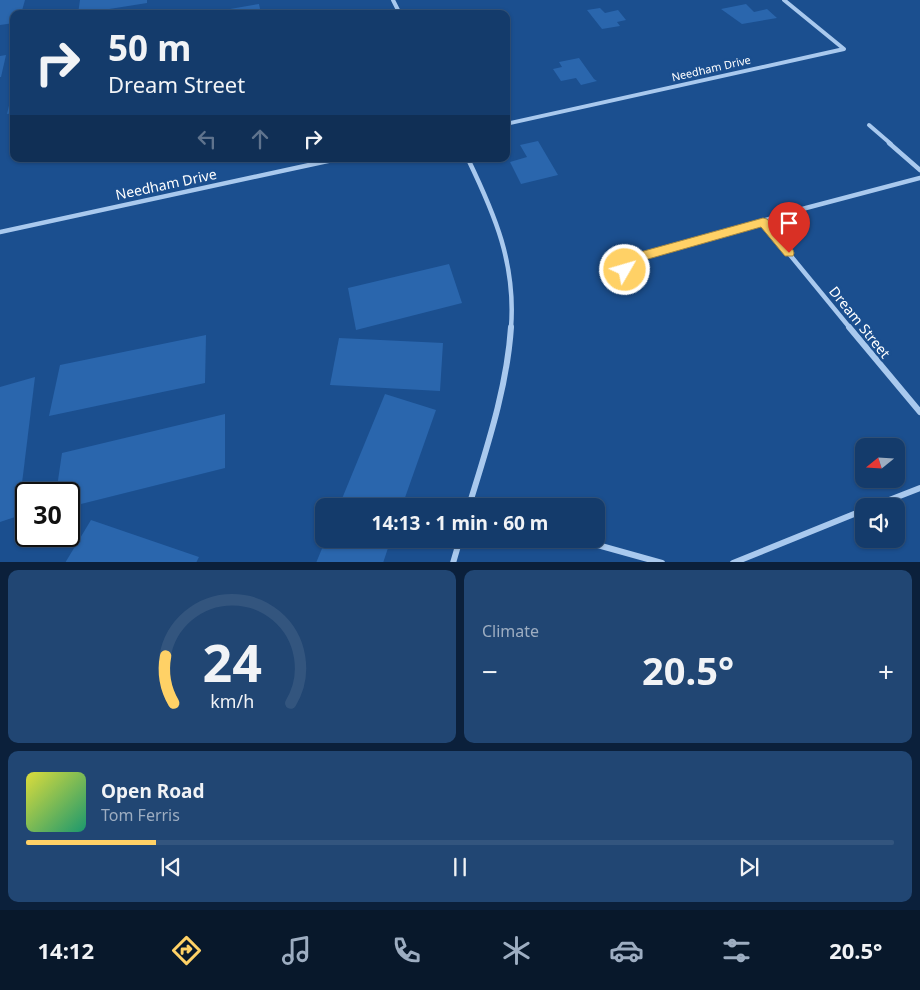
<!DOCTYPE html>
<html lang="en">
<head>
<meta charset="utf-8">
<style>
  :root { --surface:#143b6b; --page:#214673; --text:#f1f3f6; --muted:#9dadc1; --line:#33557e; --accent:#ffd166 }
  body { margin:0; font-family:"Noto Sans",sans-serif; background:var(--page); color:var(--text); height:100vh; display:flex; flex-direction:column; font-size:19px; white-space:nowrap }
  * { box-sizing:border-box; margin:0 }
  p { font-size:16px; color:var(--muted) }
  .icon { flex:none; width:28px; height:28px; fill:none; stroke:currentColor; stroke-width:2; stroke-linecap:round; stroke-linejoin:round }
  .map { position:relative; height:562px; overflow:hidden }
  .details { display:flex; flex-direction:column; gap:8px; padding:8px; background:#0b203b; flex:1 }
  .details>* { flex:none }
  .banner { position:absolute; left:10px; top:10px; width:500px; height:152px; border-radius:10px; box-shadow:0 1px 4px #0004,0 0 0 1px var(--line); background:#143b6b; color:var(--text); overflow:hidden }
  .needle { width:32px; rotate:252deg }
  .buttons { position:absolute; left:855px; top:438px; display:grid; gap:10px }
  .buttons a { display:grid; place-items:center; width:50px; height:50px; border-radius:10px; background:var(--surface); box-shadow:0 1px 4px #0004,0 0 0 1px var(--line); font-size:25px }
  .speed { position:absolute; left:15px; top:482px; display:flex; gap:10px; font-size:25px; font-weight:700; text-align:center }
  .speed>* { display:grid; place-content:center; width:65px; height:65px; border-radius:50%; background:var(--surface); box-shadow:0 1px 4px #0004,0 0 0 1px var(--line); line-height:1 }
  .speed .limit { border:2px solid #111; border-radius:8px; background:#fff; color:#111 }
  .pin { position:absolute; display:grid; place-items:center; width:42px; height:42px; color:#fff; margin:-51px -21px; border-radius:50% 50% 50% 0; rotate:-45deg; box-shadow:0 0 5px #0007 }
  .pin .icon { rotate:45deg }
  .me { position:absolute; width:55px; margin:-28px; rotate:52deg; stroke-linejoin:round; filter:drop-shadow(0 0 4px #0008) }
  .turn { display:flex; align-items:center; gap:18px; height:105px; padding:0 15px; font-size:22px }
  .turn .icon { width:65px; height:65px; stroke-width:2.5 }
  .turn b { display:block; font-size:35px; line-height:42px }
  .lanes { display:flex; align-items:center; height:48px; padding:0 15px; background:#0003; justify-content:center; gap:25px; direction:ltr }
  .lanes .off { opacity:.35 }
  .big { font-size:38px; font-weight:700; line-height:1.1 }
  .details .card { flex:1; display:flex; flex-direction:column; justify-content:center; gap:8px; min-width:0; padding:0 18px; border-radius:10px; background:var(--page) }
  .details .dial { align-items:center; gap:0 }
  .dial svg { height:130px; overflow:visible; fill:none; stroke:var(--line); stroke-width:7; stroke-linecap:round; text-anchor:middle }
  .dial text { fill:var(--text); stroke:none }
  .song { display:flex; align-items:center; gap:15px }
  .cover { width:60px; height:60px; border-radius:8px; background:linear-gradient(135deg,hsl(60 70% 55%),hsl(160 70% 35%)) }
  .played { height:5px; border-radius:2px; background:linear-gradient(90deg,var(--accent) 15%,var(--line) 15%) }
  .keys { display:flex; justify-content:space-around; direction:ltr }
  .heat { display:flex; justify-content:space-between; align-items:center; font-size:28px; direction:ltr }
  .details .tiles { flex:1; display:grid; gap:8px; grid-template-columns:1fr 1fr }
  .card:last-child { grid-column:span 2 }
  .trip { position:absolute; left:315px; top:498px; width:290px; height:50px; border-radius:10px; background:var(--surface); box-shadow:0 1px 4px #0004,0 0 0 1px var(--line); font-weight:700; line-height:50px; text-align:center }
  .menu { display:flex; height:80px; justify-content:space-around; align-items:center; background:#08182b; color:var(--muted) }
  .menu .icon { width:35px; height:35px }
  .menu .selected { color:var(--accent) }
  .menu b { font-size:22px; color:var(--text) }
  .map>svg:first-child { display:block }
</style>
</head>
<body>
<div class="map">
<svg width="920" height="563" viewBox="0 0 920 563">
  <rect width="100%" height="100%" fill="#1b4f8f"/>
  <!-- building -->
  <g fill="#2a66ad">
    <polygon points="0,0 25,0 21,14 14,14 14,23 0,25"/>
    <polygon points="80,0 147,0 147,3 78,14"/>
    <polygon points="259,4 261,14 207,14 207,13"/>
    <polygon points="746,4 754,12 767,9 777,18 742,24 721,9"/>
    <polygon points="600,8 605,13 618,10 626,20 617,22 620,26 602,29 587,10"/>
    <polygon points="6,55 1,77 0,77 0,56"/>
    <polygon points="579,58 594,79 597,81 581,85 576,78 561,81 553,69 562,67 559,62"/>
    <polygon points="13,89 14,113 7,114"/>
    <polygon points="538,141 558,175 521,184 510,162 527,157 520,145"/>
    <polygon points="449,264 462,303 356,330 348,288"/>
    <polygon points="206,335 205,383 49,416 60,365"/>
    <polygon points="339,338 443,343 440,391 330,385"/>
    <polygon points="35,377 18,516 0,522 0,387"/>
    <polygon points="385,394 436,410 402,506 339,506"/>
    <polygon points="225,414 225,468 69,507 69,494 56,494 62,453"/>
    <polygon points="91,520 199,557 196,563 65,563"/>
    <polygon points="326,539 391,539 383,563 316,563"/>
  </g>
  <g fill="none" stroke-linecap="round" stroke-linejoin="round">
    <!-- minor-far2 -->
    <g stroke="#a9c9ee" stroke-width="4">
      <polyline points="393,0 400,14"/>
      <polyline points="506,124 844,49 784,0"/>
      <polyline points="869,125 891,144"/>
    </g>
    <!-- minor-far1 -->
    <g stroke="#a9c9ee" stroke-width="4.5">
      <polyline points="889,143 920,170"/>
      <path d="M 468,159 C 495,215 516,264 511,328"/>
      <polyline points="763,222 850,328"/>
      <polyline points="0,232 337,159"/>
      <polyline points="614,283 637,258 806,208 920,178"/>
    </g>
    <!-- minor -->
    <g stroke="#a9c9ee" stroke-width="6">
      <polyline points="849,327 920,412"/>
      <path d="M 469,506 C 487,447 507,388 511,327"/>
      <polyline points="874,506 920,488"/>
      <polyline points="576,539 662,563"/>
      <polyline points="453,563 460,539"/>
      <polyline points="733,563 864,510"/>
    </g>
  </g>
  <!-- route -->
  <polygon fill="#ffd166" stroke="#a68842" points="763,218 767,219 793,250 794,253 793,256 785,256 761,227 641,261 629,274 625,275 620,270 633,254"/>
  <g text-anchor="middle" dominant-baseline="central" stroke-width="5" stroke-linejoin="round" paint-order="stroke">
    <!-- far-street labels -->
    <g font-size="11" fill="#fff" stroke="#1b4f8f">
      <text transform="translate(711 68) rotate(-13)">Needham Drive</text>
    </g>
    <!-- street labels -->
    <g font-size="14" fill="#fff" stroke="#1b4f8f">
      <text transform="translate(166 184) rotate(-12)">Needham Drive</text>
      <text transform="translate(860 322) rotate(51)">Dream Street</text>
    </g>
  </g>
</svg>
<div class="buttons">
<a><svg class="needle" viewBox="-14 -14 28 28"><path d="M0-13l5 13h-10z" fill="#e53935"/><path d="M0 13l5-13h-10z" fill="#9dadc1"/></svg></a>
<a><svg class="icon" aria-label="sound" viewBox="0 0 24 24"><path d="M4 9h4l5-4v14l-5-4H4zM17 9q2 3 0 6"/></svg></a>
</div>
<div class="speed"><div class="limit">30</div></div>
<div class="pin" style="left:789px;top:253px;background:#d93025"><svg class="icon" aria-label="arrive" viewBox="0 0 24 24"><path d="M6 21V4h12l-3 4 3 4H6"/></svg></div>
<svg class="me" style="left:625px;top:270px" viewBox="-20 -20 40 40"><circle r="17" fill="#ffd166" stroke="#fff" stroke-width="3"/><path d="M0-11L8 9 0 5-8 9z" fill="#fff"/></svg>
<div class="trip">14:13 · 1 min · 60 m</div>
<div class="banner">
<div class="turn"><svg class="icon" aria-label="right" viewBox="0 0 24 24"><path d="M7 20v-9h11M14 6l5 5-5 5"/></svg><div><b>50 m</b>Dream Street</div></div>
<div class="lanes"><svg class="icon off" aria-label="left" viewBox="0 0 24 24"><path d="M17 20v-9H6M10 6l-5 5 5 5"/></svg><svg class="icon off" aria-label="ahead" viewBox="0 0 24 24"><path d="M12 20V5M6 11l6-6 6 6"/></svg><svg class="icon" aria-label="right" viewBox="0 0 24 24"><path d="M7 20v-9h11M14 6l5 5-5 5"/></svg></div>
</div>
</div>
<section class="details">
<div class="tiles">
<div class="card dial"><svg viewBox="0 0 100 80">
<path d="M14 69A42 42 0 1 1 86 69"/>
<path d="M14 69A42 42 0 0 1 9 40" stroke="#ffd166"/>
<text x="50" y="56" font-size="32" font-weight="700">24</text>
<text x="50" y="72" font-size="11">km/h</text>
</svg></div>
<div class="card"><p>Climate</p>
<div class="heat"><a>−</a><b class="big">20.5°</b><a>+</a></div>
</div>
<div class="card">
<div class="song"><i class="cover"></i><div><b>Open Road</b><p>Tom Ferris</p></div></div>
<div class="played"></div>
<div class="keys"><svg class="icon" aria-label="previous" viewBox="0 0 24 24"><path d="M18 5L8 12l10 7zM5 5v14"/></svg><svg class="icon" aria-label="pause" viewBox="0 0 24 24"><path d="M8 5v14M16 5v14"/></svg><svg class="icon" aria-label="next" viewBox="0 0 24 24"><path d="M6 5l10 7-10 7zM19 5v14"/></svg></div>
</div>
</div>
</section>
<nav class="menu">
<b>14:12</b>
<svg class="icon selected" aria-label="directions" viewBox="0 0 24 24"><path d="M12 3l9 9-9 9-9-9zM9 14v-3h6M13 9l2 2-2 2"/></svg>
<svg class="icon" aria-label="music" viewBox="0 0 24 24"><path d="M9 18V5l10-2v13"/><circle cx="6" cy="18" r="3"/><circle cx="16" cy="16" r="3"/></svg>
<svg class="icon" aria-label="phone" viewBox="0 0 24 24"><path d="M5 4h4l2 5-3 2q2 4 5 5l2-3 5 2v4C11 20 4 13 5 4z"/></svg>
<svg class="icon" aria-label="climate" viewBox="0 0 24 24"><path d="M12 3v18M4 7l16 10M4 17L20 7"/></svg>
<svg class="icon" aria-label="car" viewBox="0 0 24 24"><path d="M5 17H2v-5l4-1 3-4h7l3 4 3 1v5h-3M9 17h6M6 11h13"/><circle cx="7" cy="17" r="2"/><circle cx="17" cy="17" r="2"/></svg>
<svg class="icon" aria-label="filters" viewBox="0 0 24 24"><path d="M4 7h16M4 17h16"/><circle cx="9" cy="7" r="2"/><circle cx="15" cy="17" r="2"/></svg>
<b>20.5°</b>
</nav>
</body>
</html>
